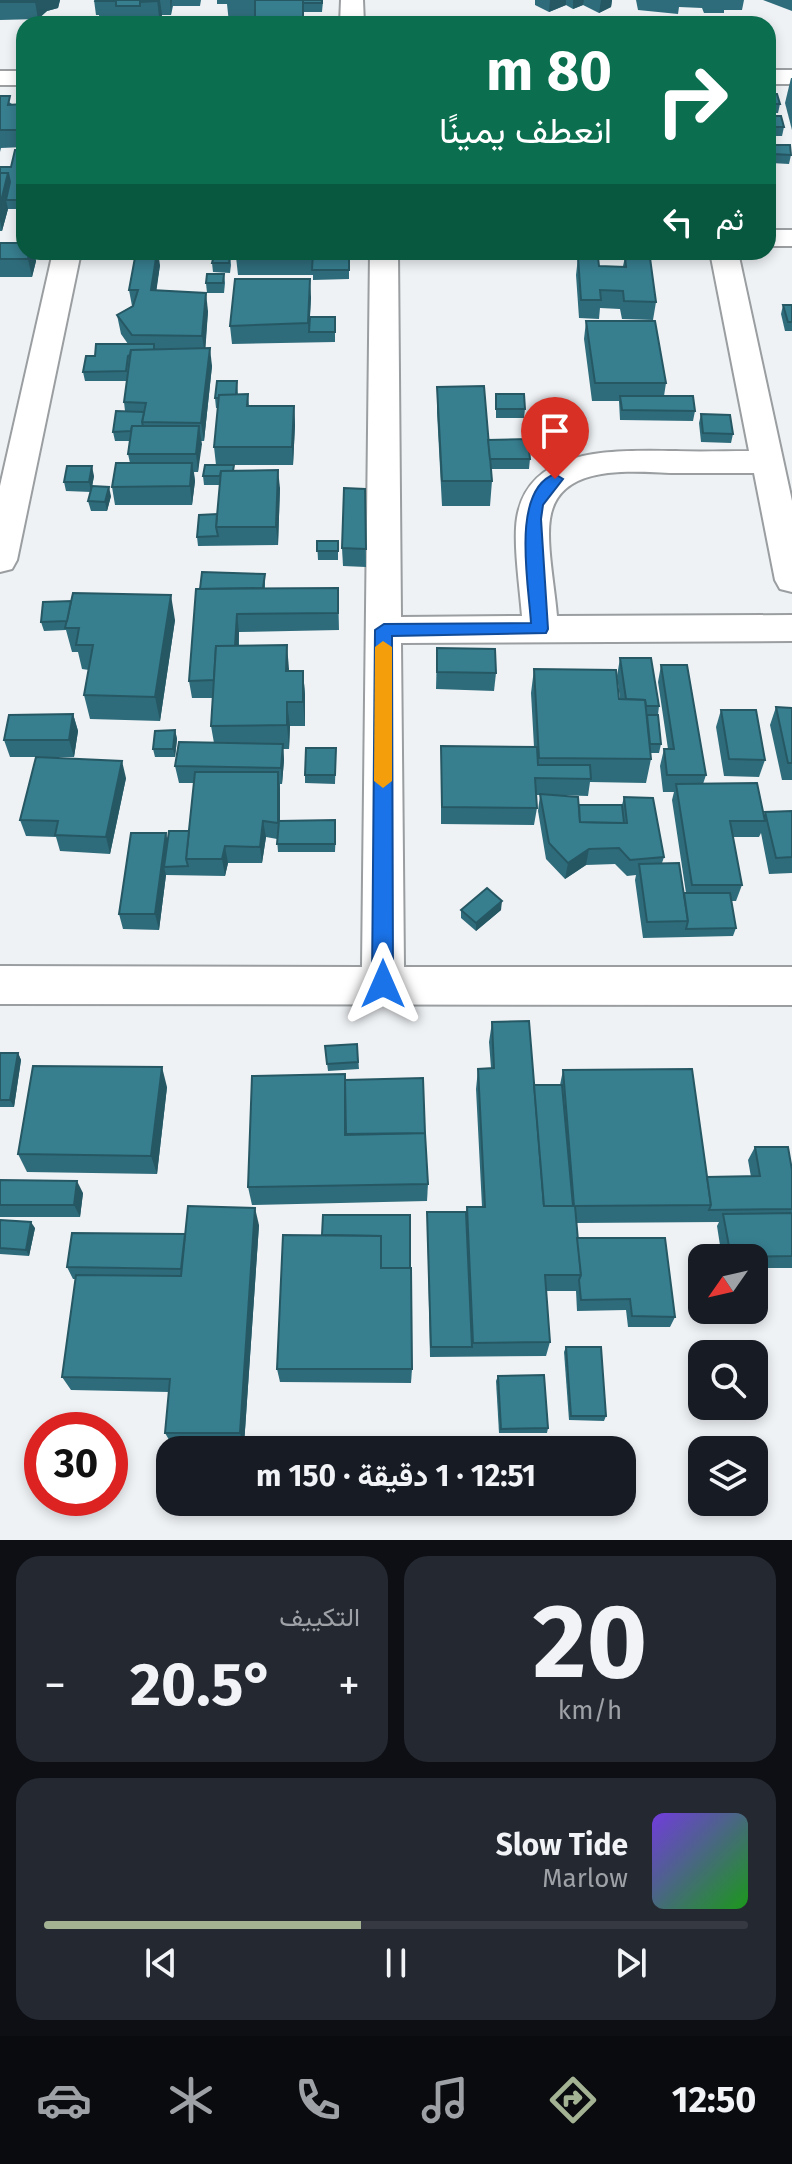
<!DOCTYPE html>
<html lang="ar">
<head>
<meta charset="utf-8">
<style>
  :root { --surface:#171b24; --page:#242831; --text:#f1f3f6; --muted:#9ea1a6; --line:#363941; --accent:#a3b292 }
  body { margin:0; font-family:"Fira Sans",Vazirmatn,sans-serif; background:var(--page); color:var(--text); direction:rtl; height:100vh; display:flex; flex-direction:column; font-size:30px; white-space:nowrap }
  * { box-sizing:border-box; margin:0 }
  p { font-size:26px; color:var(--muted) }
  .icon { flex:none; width:44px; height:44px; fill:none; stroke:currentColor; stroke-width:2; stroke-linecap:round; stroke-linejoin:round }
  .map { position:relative; height:1540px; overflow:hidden; direction:ltr }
  .details { display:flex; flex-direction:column; gap:16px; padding:16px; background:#0d0f14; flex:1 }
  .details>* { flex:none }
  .hud { position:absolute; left:16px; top:16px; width:760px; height:244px; border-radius:24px; box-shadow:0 4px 12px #0003; direction:rtl; background:#0b6e4f; color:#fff; overflow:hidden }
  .needle { width:52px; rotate:236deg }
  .controls { position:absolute; left:688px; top:1244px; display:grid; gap:16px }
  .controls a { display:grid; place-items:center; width:80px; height:80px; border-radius:16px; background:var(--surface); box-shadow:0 4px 12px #0003; font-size:40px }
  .speed { position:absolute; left:24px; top:1412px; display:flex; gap:16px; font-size:40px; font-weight:700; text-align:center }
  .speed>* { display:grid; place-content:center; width:104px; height:104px; border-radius:50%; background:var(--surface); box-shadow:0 4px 12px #0003; line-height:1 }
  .speed .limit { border:12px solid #d22; background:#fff; color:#111 }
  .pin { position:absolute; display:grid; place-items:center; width:68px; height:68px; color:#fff; margin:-82px -34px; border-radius:50% 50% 50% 0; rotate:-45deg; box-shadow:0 0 8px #0007 }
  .pin .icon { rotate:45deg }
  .me { position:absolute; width:88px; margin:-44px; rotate:0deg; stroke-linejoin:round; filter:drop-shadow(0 0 6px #0008) }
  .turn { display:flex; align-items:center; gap:28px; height:168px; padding:0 32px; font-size:36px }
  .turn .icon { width:104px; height:104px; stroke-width:2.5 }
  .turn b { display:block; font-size:56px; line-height:68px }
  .then { display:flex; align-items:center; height:76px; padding:0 32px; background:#0003; gap:16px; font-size:30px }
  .big { font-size:60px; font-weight:700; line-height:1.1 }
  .details .card { flex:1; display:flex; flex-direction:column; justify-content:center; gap:12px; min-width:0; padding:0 28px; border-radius:24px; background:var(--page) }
  .details .dial { align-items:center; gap:0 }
  .dial b { font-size:104px; line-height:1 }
  .song { display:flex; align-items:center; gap:24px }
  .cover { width:96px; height:96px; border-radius:12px; background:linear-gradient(135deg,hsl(260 70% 55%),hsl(120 70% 35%)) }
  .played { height:8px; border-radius:4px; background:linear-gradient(90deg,var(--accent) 45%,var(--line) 45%) }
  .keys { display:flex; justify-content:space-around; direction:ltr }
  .heat { display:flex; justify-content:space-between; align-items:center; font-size:44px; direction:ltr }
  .details .tiles { flex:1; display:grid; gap:16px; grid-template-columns:1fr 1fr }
  .card:last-child { grid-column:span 2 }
  .trip { position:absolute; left:156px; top:1436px; width:480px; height:80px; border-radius:24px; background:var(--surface); box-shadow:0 4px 12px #0003; font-weight:700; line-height:80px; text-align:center; direction:rtl }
  .tabs { display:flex; height:128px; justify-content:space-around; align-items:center; background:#090b0e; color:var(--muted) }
  .tabs .icon { width:56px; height:56px }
  .tabs .current { color:var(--accent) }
  .tabs b { font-size:36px; color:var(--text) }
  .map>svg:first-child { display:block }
</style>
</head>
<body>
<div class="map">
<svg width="792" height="1540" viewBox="0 0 792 1540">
  <rect width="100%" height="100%" fill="#eff2f5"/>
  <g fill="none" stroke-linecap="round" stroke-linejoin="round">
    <defs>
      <g id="minor">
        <polygon points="341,0 363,0 364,24 340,24"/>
        <rect x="768" y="70" width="24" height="14"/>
        <rect x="0" y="71" width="24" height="14"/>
        <rect x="768" y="230" width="24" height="16"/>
        <polygon points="53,252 81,252 17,560 12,569 0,572 0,486"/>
        <path d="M 370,252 L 398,252 L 401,617 L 522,616 C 520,589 513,543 517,518 C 529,444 620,451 676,451 C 700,452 725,451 749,451 L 710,252 L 738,252 L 792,501 L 792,592 L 780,589 L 775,580 L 754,473 C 727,473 701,473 674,473 C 634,472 558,462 550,519 C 546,544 555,589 557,616 L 792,615 L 792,641 L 401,643 L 404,967 L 792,967 L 792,1005 L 0,1004 L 0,966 L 362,967 Z"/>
      </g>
    </defs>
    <!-- minor casing -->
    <use href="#minor" stroke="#9a9ea0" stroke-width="4"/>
    <!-- minor -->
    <use href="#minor" fill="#fff" fill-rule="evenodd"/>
  </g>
  <!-- wall -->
  <g fill="#2f6c7b">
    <polygon points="0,0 60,0 58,8 47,11 38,19 0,20"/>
    <polygon points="94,0 201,0 200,6 173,6 171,15 162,15 160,24 100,24 99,15 96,15"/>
    <polygon points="217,0 323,0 323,1 322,12 304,12 304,24 255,24 255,23 229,23 227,4 217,4"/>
    <polygon points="535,0 612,0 611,7 599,13 583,5 573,9 566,5 549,12 535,5"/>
    <polygon points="636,0 744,0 742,10 724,10 724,13 704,13 702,8 679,7 678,14 638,10"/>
    <polygon points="763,0 792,0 792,11"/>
    <polygon points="791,78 792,78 792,130 785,103"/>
    <polygon points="768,94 780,104 778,113 768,113"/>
    <polygon points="0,96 12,104 22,104 24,115 24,147 1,148 0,152"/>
    <polygon points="768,116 784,127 782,136 768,136"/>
    <polygon points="772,145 791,155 789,164 771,163 770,154"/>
    <polygon points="24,150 24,209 8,209 2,231 0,231 0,167 11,167"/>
    <polygon points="24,252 34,252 36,261 32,277 0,277 0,259"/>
    <polygon points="349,252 349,279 313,280 313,275 238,275 236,257"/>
    <polygon points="230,255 231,265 230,273 213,272 212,263"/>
    <polygon points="578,257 599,266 623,266 625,257 656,302 653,320 622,319 620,309 600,308 599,319 579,318 576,275"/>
    <polygon points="160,265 156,290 208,311 205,348 212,366 204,441 201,441 198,472 194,472 195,481 192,505 115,505 112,487 130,463 128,454 130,441 115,441 113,432 125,411 124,402 127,381 85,381 83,372 95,356 128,344 121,334 117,315 132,306 129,290"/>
    <polygon points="224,274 225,283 224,293 207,293 206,283"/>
    <polygon points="311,297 310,317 335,317 335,342 232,344 230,326"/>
    <polygon points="783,305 792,305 792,331 785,331 781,314"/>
    <polygon points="586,321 666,383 664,396 695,411 693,421 620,420 619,401 592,401 584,339"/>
    <polygon points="237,381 238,395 248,394 249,406 294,406 295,425 293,465 216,465 214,447 218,408 216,408 215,398"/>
    <polygon points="437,387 488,440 530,459 529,469 491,469 492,481 490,506 442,506 437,412"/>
    <polygon points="496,394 525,409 524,418 496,418"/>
    <polygon points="701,414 733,434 731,443 701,442 699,423"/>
    <polygon points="529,416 548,433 547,442 529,441"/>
    <polygon points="234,465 234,471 280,488 278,545 198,546 197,537 217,514 220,485 204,485 203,476"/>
    <polygon points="94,476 91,492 66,491 64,482"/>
    <polygon points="365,489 366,567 343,566 342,548"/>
    <polygon points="111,496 107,511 91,511 88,501"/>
    <polygon points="317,541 338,541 338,560 318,560"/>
    <polygon points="265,574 265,588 338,588 339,630 239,632 239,646 289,671 303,671 305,695 305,726 290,726 289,749 283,749 284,760 282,784 280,784 280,821 336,829 335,852 278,852 277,839 266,837 262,863 228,863 225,876 166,875 159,930 123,929 119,914 166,833 167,841 189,831 194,783 179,783 175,766 214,743 211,726 213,698 192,698 189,681 200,589"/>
    <polygon points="43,602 175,620 160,721 90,719 84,695 89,670 82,669 78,652 72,652 66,630 44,631 41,622"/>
    <polygon points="437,648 496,673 494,691 436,689"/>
    <polygon points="620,658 659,706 658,715 661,744 659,753 651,753 651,759 646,783 590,782 588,796 555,795 579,805 622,805 624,797 664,857 662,863 684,893 686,893 672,800 674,792 663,792 660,766 664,749 668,749 658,682 661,665 706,775 703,784 764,815 765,812 792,811 792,873 769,874 761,833 759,837 733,837 742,885 736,901 731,901 736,928 733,936 643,938 635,880 636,875 627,876 615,864 586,865 565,879 546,859 538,811 540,795 536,795 537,808 534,825 441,824 441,746 534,747 531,693 534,669 620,699 617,676"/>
    <polygon points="776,707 792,708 792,780 782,780 770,725"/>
    <polygon points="721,710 765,760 759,777 724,776 716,727"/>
    <polygon points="73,714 78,731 74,757 10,757 4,740"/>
    <polygon points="175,730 177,739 175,757 155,757 153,749"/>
    <polygon points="336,748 335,784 305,783 305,775"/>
    <polygon points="126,778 110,854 60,851 56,837 26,836 20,820"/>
    <polygon points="461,910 501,910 476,931 461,918"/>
    <polygon points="492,1022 534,1085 560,1085 563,1070 707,1177 751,1177 748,1160 755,1147 792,1170 792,1268 754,1268 754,1258 722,1258 717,1226 719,1222 576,1223 577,1238 675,1317 670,1327 628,1327 626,1310 577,1311 576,1291 546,1291 550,1342 546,1356 430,1357 427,1212 466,1212 467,1207 482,1207 476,1089 478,1069 491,1068 489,1042"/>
    <polygon points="357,1044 359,1069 328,1071 325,1046"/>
    <polygon points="0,1053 18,1053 21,1060 14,1107 0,1107"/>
    <polygon points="345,1080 428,1184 427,1201 252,1205 248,1187"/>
    <polygon points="167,1087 157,1174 27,1172 18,1154"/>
    <polygon points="0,1180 83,1193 80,1217 0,1217"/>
    <polygon points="0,1220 35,1228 29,1256 0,1254"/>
    <polygon points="259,1225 244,1445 172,1445 165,1433 169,1392 71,1390 62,1377 76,1279 73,1279 67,1267 185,1234"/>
    <polygon points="566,1347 606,1416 604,1421 569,1420 564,1352"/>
    <polygon points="277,1369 412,1369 411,1383 280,1382"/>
    <polygon points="498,1376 548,1428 547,1433 499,1433 496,1381"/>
  </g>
  <!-- shaded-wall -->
  <g fill="#265864">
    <polygon points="37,0 60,0 58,8 47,11 38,19 35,2"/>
    <polygon points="157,0 160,0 162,15 160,24"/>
    <polygon points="170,0 172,0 171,15"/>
    <polygon points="550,0 566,0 566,5 549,12"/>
    <polygon points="573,0 584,0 583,5 573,9"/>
    <polygon points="601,0 612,0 611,7 599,13"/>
    <polygon points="22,104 24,115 24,128 18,117"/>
    <polygon points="8,173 13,191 6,200 8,209 2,231 0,221 0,205"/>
    <polygon points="29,252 34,252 36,261 32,277 28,259"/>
    <polygon points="157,252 158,252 160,265 154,308 151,290"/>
    <polygon points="310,279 311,297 309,332 308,323"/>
    <polygon points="206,293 208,311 205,355 202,336"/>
    <polygon points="210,348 212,366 204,441 201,423"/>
    <polygon points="294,406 295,425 293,465 292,447"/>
    <polygon points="199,426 202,444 198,472 196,454"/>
    <polygon points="192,463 195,481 192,505 190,486"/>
    <polygon points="92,466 94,476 91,492 89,482"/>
    <polygon points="278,470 280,488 278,545 276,527"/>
    <polygon points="109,487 111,496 107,511 105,502"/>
    <polygon points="171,595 175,620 160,721 155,697"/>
    <polygon points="237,614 239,632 237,671 235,653"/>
    <polygon points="287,645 289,669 288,695 286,671"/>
    <polygon points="303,671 305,695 305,726 303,702"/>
    <polygon points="287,702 290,726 289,749 287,725"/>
    <polygon points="73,714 78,731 74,757 69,740"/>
    <polygon points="175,730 177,739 175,757 173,749"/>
    <polygon points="283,744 284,760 282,784 281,768"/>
    <polygon points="122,761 126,778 110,854 106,837"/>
    <polygon points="278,772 280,789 280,839 278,823"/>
    <polygon points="263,821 266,837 262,863 260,847"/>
    <polygon points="166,833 169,849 164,867 166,875 159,930 155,914"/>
    <polygon points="225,846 228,863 225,876 222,859"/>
    <polygon points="589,849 586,865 565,879 568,863"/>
    <polygon points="502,901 501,910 476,931 476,923"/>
    <polygon points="18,1053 21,1060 14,1107 10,1100"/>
    <polygon points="162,1067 167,1087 157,1174 151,1156"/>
    <polygon points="77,1181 83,1193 80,1217 74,1205"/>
    <polygon points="255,1208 259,1225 244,1445 240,1433"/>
    <polygon points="31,1222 35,1228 29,1256 26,1250"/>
  </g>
  <!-- building -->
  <g fill="#377e8f" stroke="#265864" stroke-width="2">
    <polygon points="0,0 37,0 35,2 0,2"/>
    <polygon points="97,0 157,0 157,1 140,2 140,6 116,6 116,1 96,1"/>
    <polygon points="255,0 303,0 303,19 255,20"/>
    <rect x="303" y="0" width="19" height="3"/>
    <polygon points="205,17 225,17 224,24 204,24"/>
    <rect x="52" y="22" width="29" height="2"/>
    <polygon points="768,94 777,94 780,104 768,104"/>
    <polygon points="0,96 10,96 8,105 22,104 18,117 24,117 24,130 0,130"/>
    <polygon points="768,116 781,116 784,127 768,127"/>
    <polygon points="772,145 790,145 791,155 773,154"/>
    <polygon points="15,150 24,150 24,200 6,200 10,182 8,173 0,173 0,167 11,167"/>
    <polygon points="0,173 8,173 0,205"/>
    <polygon points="0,243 24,243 24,252 29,252 28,259 0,259"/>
    <polygon points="136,252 157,252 151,290 206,293 202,336 132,335 117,315 133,306 138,290 129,290"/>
    <polygon points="236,252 313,252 312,257 236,257"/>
    <polygon points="313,252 349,252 349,270 312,270"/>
    <polygon points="214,255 230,255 229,263 212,263"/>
    <polygon points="578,257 598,257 599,266 626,267 625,257 650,258 656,302 624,301 623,291 600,290 601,300 581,300"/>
    <polygon points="207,274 224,274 223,283 206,283"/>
    <polygon points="235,279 310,279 308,323 230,326"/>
    <polygon points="783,305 792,305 792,322 788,322"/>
    <polygon points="310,317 335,317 335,332 309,332"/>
    <polygon points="586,321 655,321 666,383 595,383"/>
    <polygon points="96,344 154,344 154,350 131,350 130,355 128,356 126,371 83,372 86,356 95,356"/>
    <polygon points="210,348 201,423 142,422 146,403 124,402 131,350"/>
    <polygon points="217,381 237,381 236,395 219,395 219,398 215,398"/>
    <polygon points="484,386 492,481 442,481 437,387"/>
    <polygon points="248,394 247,406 294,406 292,447 214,447 219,395"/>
    <polygon points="496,394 524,394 525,409 496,409"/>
    <polygon points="620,396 693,396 695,411 622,410"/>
    <polygon points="116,411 144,412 142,422 143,426 132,426 131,431 113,432"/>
    <polygon points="701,414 730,415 733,434 703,433"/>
    <polygon points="529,416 547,416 548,433 529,432"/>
    <polygon points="132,426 199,426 196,454 128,454"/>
    <polygon points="528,439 530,459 490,459 488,440"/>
    <polygon points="116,463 192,463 190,486 112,487"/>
    <polygon points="205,465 234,465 233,471 221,471 220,476 203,476"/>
    <polygon points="67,466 92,466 89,482 64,482"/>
    <polygon points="278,470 276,527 216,527 221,471"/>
    <polygon points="92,486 109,487 105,502 88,501"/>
    <polygon points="344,488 365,489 366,549 342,548"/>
    <polygon points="217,514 216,527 218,536 197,537 199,515"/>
    <rect x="317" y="541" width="21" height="10"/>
    <polygon points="202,572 265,574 263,588 200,589"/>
    <polygon points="338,588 338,613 237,614 235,646 216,646 214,680 189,681 196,589"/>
    <polygon points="73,593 171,595 155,697 84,695 93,645 76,645 79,628 65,628"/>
    <polygon points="71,601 67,621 41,622 43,602"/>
    <polygon points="287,645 286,671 303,671 303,702 287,702 287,725 211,726 216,646"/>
    <polygon points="437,648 495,649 496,673 437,672"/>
    <polygon points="620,658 651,658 659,706 646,706 645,700 626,699"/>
    <polygon points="661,665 687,665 706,775 667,775 664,749 674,749"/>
    <polygon points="534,669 616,670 619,699 645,700 651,759 539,758"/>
    <polygon points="776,707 792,708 792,763 788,763"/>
    <polygon points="721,710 756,710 765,760 729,759"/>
    <polygon points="73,714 69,740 4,740 9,715"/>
    <polygon points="647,715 658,715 661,744 650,744"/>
    <polygon points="175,730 173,749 153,749 155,731"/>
    <polygon points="179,742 283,744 281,768 175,766"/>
    <polygon points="441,746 537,747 538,765 590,765 591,779 535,778 537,808 442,807"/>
    <polygon points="306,748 336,748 335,775 305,775"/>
    <polygon points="36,757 122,761 106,837 55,835 58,821 20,820"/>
    <polygon points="195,772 278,772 278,823 263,821 260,847 225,846 222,859 186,859"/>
    <polygon points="757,783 765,821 730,821 742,885 692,885 676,784"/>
    <polygon points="540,794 578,797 580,822 627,823 624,797 653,798 664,857 630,860 619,848 589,849 568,863 549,843"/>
    <polygon points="579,805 622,805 624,823 580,822"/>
    <polygon points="792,811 792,857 776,858 765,812"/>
    <polygon points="335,820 335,844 277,844 279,821"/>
    <polygon points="169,831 189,831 186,859 188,866 164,867"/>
    <polygon points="131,833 166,833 155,914 119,914"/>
    <polygon points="679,863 688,921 647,922 639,864"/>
    <polygon points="487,888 502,901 476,923 461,910"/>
    <polygon points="684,893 730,893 736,928 686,929 688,921"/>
    <polygon points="529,1021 544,1206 575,1206 581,1275 545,1275 550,1342 473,1343 467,1207 485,1207 478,1069 494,1068 492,1022"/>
    <polygon points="357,1044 358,1062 327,1064 325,1046"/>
    <polygon points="0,1053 18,1053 10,1100 0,1100"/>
    <polygon points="33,1066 162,1067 151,1156 18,1154"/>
    <polygon points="692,1069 711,1205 574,1206 563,1070"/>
    <polygon points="345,1074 345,1135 425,1133 428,1184 248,1187 252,1076"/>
    <polygon points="423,1078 425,1133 346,1134 345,1080"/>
    <polygon points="534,1085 562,1085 573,1206 544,1206"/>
    <polygon points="755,1147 788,1147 792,1170 792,1209 709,1210 711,1205 707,1177 760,1176"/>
    <polygon points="0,1180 77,1181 74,1205 0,1205"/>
    <polygon points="188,1206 255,1208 240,1433 165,1433 170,1379 62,1377 76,1275 181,1276"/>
    <polygon points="427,1212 466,1212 472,1347 431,1347"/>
    <polygon points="792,1213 792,1256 731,1257 723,1214"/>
    <polygon points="323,1215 410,1215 410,1268 381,1268 381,1236 322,1235"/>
    <polygon points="0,1220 31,1222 26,1250 0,1248"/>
    <polygon points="72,1233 185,1234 181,1269 67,1267"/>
    <polygon points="283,1235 381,1236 381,1268 411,1268 412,1369 277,1369"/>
    <polygon points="577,1238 665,1238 675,1317 632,1316 630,1299 581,1300 579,1280 581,1275"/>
    <polygon points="566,1347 601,1347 606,1416 571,1416"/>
    <polygon points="544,1375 548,1428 501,1429 498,1376"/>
  </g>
  <!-- route -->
  <path fill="#1a73e8" stroke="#114b97" stroke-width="2" d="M 555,474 L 563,479 L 543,505 L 541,519 L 548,629 L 546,633 L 392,636 L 393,984 L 390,991 L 383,993 L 375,991 L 372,984 L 375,630 L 384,624 L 531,623 C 529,586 510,490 555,474 Z"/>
  <!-- slow -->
  <polygon fill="#f59e0b" points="383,641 392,647 392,781 383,788 374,781 375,647"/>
</svg>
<div class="controls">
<a><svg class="needle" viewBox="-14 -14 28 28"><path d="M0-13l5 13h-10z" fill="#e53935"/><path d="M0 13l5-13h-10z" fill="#9ea1a6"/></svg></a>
<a><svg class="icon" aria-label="search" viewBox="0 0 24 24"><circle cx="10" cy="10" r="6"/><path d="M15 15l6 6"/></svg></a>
<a><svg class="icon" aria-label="layers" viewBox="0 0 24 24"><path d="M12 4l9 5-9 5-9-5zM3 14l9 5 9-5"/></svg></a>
</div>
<div class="speed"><div class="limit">30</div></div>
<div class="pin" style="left:555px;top:479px;background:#d93025"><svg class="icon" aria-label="arrive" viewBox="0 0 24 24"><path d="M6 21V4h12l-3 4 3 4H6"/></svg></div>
<svg class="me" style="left:383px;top:984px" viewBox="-20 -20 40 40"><path d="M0-17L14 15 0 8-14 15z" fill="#1a73e8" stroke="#fff" stroke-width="4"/></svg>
<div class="trip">12:51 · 1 دقيقة · 150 m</div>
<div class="hud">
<div class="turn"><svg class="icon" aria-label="right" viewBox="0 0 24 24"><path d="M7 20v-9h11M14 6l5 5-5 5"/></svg><div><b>80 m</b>انعطف يمينًا</div></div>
<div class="then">ثم<svg class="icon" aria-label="left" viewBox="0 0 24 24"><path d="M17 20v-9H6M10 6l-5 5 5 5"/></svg></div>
</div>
</div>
<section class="details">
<div class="tiles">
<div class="card dial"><b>20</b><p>km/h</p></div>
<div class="card"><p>التكييف</p>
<div class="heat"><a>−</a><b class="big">20.5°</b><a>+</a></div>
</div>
<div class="card">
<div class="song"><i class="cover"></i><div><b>Slow Tide</b><p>Marlow</p></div></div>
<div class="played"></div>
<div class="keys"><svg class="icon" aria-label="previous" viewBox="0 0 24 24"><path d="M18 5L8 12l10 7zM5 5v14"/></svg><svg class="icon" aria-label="pause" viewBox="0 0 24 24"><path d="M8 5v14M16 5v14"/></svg><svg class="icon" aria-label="next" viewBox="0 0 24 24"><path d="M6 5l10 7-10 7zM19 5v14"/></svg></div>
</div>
</div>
</section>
<nav class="tabs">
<b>12:50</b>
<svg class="icon current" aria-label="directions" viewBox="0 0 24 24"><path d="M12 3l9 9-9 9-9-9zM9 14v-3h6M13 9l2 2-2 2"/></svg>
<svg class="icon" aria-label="music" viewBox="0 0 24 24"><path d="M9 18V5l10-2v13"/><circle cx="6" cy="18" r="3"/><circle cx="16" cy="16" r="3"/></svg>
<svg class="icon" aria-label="phone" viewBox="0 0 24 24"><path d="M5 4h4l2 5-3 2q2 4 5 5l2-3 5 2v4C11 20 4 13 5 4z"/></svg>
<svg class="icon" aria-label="climate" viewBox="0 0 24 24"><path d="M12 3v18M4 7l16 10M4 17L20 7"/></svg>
<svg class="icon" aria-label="car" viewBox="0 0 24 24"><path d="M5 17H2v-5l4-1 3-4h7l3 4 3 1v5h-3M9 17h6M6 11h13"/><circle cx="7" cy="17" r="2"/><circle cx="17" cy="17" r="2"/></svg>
</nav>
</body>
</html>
